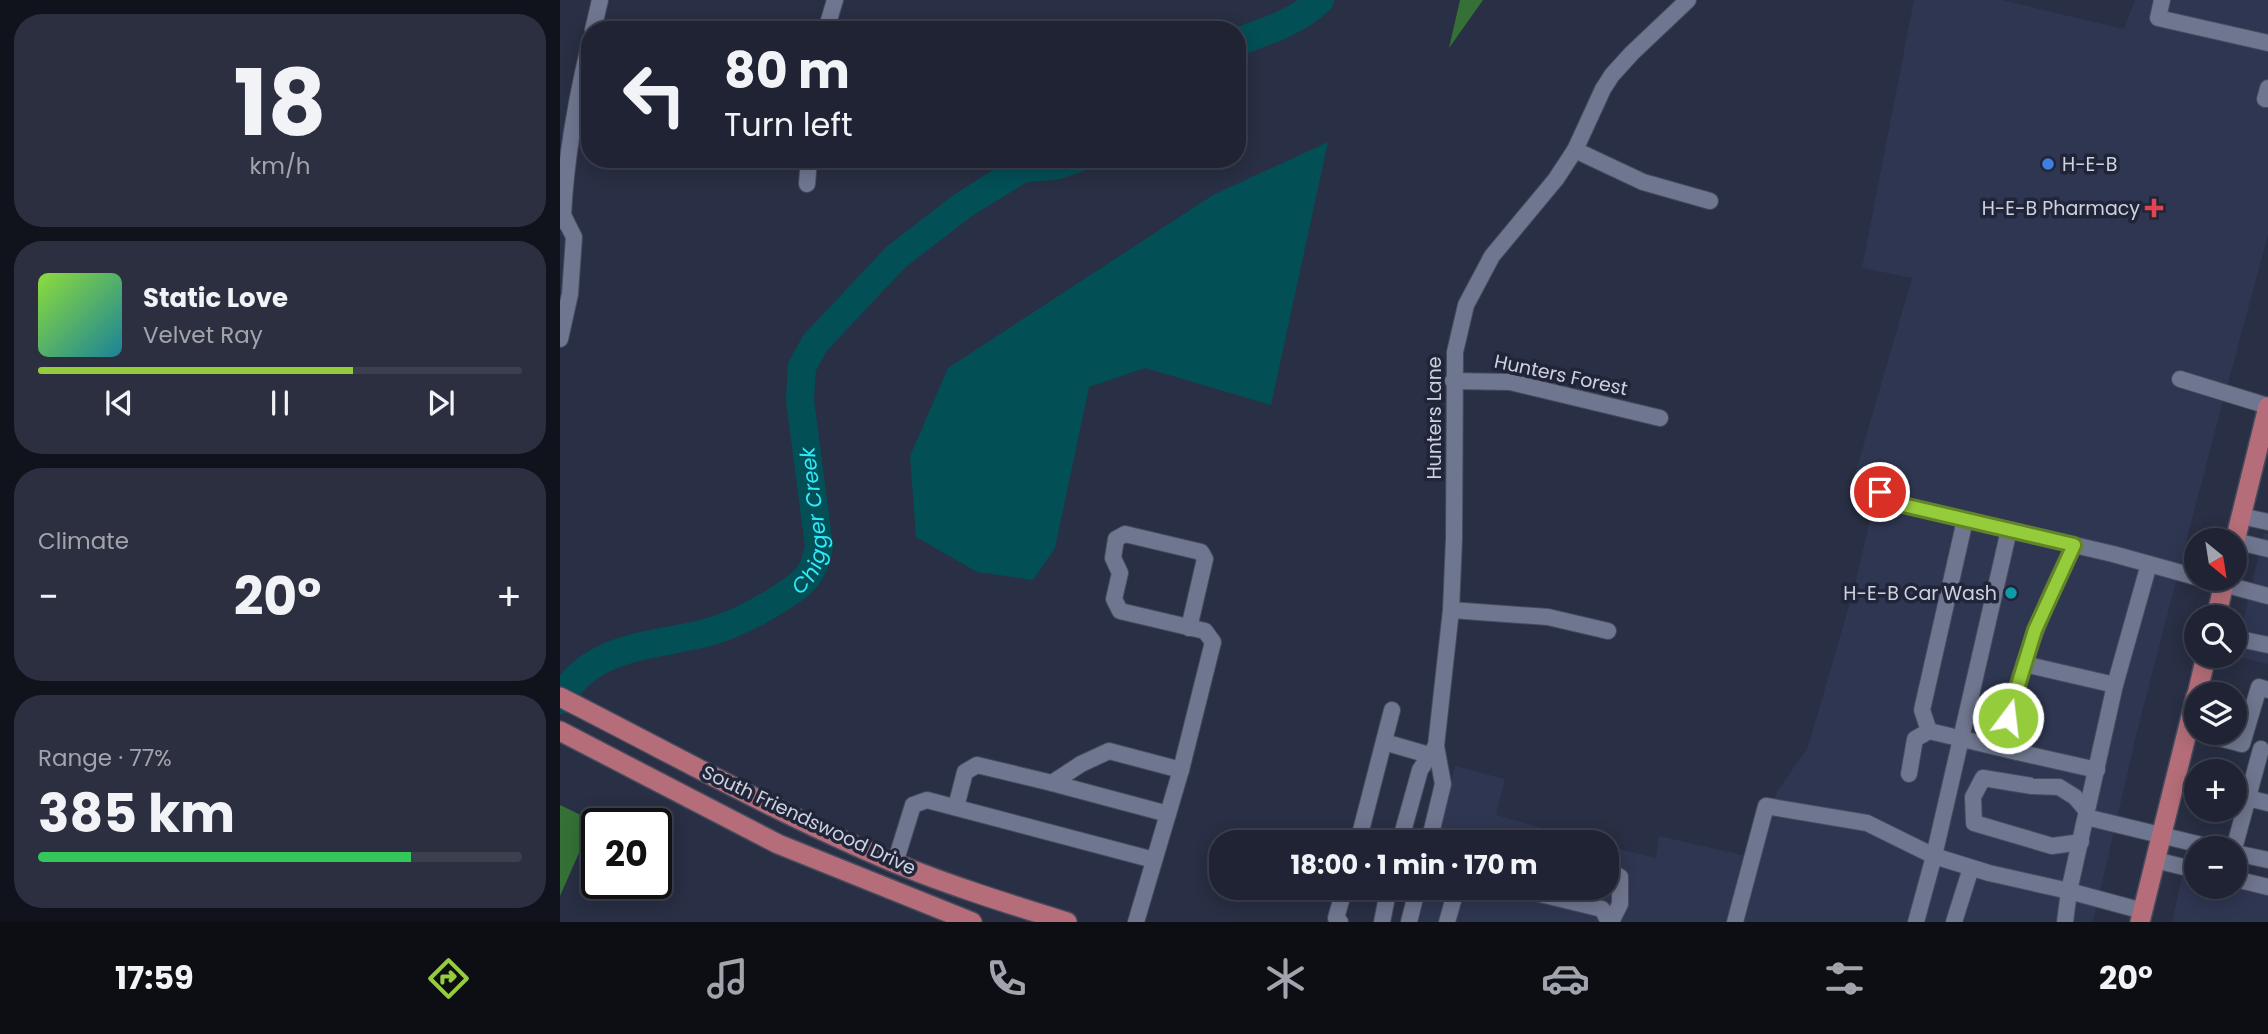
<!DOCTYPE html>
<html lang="en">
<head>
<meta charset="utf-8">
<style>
  :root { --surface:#1f2333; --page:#2c2f3f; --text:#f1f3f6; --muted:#a1a4ac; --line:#3c404e; --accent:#95cc3b }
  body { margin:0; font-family:Poppins,sans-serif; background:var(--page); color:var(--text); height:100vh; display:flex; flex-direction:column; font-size:26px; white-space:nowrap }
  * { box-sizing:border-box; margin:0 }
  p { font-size:23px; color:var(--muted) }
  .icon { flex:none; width:38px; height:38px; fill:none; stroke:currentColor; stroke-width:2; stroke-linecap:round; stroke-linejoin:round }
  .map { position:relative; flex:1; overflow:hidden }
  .drawer { display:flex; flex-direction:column; gap:14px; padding:14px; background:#11131c; width:560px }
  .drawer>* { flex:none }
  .hud { position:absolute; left:21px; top:21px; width:665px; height:147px; border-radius:28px; box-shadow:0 4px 18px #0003,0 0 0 2px var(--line); background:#1f2333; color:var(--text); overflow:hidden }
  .needle { width:46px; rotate:150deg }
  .tools { position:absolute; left:1624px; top:528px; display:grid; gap:14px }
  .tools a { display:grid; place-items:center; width:63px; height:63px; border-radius:50%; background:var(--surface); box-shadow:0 4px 18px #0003,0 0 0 2px var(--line); font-size:35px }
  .speed { position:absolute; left:21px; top:808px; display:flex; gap:14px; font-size:35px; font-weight:700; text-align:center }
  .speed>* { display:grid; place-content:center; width:91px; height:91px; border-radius:50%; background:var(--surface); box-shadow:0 4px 18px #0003,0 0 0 2px var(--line); line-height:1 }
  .speed .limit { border:4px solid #111; border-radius:10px; background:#fff; color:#111 }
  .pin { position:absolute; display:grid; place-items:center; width:60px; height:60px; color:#fff; margin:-30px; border:4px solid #fff; border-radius:50%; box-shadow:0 2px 7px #0007 }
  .me { position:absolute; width:77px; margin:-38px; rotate:15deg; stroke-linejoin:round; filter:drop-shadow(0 0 5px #0008) }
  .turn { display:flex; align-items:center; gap:24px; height:147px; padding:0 28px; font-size:32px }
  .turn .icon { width:91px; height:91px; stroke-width:2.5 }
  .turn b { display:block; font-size:49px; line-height:60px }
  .big { font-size:52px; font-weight:700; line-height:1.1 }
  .drawer .widget { flex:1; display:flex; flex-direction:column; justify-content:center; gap:10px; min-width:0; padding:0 24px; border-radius:28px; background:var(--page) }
  .drawer .dial { align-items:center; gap:0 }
  .dial b { font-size:91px; line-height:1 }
  .song { display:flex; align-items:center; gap:21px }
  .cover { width:84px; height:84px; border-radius:10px; background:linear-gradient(135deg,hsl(90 70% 55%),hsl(190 70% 35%)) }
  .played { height:7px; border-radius:4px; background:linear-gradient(90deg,var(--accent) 65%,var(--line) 65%) }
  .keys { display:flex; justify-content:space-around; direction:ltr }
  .heat { display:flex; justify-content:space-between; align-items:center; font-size:38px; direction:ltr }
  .charge { height:10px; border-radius:5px; background:linear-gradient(90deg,#34c759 77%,var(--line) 0) }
  .trip { position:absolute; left:649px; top:830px; width:410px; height:70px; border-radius:28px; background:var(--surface); box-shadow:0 4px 18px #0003,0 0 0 2px var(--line); font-weight:700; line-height:70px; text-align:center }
  .tabs { display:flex; height:112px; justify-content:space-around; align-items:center; background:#0c0e14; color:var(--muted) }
  .tabs .icon { width:49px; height:49px }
  .tabs .current { color:var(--accent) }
  .tabs b { font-size:32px; color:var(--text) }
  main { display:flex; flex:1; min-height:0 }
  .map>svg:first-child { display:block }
</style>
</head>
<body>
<main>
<section class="drawer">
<div class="widget dial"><b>18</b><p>km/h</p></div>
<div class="widget">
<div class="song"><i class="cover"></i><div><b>Static Love</b><p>Velvet Ray</p></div></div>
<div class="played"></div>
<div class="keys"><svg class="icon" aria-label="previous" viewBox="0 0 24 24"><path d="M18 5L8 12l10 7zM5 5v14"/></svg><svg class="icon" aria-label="pause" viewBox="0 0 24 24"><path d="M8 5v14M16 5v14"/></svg><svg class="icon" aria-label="next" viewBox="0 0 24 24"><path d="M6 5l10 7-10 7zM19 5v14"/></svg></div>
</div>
<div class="widget"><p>Climate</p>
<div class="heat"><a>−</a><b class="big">20°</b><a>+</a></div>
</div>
<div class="widget"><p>Range · 77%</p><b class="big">385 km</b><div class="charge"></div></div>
</section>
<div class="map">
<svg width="1708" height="922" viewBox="0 0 1708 922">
  <rect width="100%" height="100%" fill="#292f44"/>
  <!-- built -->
  <g fill="#2f3651">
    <polygon points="1354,0 1442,0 1564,29 1575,0 1708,0 1708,235 1651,446 1577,732 1533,922 859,922 866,887 1046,887 1047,846 1096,858 1099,836 1195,858 1217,792 1248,747 1294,589 1310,519 1312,482 1294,478 1352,278 1302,268"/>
    <polygon points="1704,533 1708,534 1708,664 1675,656"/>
    <polygon points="895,766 945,779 936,815 1031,842 877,842"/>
    <polygon points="1626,860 1636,862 1636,887 1675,887 1675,871 1708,878 1708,922 1612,922"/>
  </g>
  <!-- forest -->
  <g fill="#357137">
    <polygon points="900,0 923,0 889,48"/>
    <polygon points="0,805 33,821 0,896"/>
  </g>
  <!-- water -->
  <polygon fill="#034f56" points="768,142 711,405 585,368 529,387 495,548 473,580 417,572 356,537 350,456 388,368 653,195"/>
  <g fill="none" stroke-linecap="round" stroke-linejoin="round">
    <!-- river -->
    <g stroke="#034f56" stroke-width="28">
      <path d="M 677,42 C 707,31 737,22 760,0"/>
      <path id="s1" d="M 0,700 C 30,645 92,646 146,633 C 172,626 197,613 219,599 C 244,583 254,576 259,546 L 240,400 L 242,367 L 255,343 L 336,257 L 402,206 L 461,169 L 498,165 L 516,159"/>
    </g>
    <defs>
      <g id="minor">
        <polyline points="1602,0 1598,18 1708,43"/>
        <polyline points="33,30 40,0"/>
        <polyline points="266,30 275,0"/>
        <polyline points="1708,88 1705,99 1708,99"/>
        <polyline points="1015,150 1083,182 1150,201"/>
        <polyline points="247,184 249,159"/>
        <path d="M 0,221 L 3,215 C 6,156 16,100 30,42"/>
        <polyline points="0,339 10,294 14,237 3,215"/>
        <polyline points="1620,379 1708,406"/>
        <polyline points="893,381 950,382 1100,418"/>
        <polyline points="1320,492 1343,505 1553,554 1636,577"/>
        <polyline points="1681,516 1708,522"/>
        <polyline points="1405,520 1362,710 1369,731 1457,752"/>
        <polyline points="1449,530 1374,856 1429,873 1509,891 1555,685 1589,564"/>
        <polyline points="1675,541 1708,549"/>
        <path d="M 1514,545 C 1483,606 1459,669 1444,736 L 1457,752 L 1537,770"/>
        <polyline points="1645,579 1708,596"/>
        <polyline points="891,610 988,617 1048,631"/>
        <polyline points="1675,638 1708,645"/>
        <polyline points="1464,664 1555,685"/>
        <polyline points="1640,733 1682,744 1699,687 1708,690"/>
        <polyline points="824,742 869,755"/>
        <polyline points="1349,774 1355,739 1369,731"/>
        <polyline points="1615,779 1636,785"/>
        <polyline points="492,783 608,814"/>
        <polyline points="1675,795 1708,803"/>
        <polyline points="396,807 405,772 417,765 492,783 521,764 549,751 621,770"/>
        <polyline points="1526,817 1658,849"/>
        <polyline points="799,835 832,842"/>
        <polyline points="798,842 832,710"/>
        <polyline points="840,842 860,770 876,746"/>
        <polyline points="869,842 883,784 876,746 891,610 894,539 895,352 906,305 932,256 996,179 1015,150 1043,89 1052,75 1072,53 1128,0"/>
        <polyline points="907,842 912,838 932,842"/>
        <polyline points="1521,842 1492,846 1414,823 1413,797 1423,778 1472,786 1499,787 1515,797 1527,811"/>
        <polyline points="1674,849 1701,749"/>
        <polyline points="1675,853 1708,860"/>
        <polyline points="1595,860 1636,870"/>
        <polyline points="335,863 353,805 367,800 594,860"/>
        <polyline points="1046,869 1060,877 1060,904 1051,922"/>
        <polyline points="1675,879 1708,887"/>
        <polyline points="951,887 1042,909 1049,922"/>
        <polyline points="576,922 621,770 653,642 645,631 560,611 554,599 560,573 553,558 556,539 565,534 641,552 645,559 629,628"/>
        <polyline points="780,922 776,918 785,887"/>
        <polyline points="822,922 829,887"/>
        <polyline points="849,922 858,887"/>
        <polyline points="887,922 897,887"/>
        <polyline points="1175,922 1206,806 1307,823 1374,856 1356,922"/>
        <polyline points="1394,922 1411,868"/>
        <polyline points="1505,922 1509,891 1583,911"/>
      </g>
      <g id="major">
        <polyline points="1675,541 1708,407"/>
        <polyline points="1656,618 1665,579"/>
        <polyline points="1637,695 1646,656"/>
        <path d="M 0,697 C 111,753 220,815 335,863 C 391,886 449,904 507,922"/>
        <polyline points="0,731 218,844 412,922"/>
        <polyline points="1580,922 1636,696"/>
      </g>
    </defs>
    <!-- minor casing -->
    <use href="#minor" stroke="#474b5d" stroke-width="18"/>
    <!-- major casing -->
    <use href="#major" stroke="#474b5d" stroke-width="22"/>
    <!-- minor -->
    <use href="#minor" stroke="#6f768f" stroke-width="16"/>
    <!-- major -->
    <use href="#major" stroke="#b56e79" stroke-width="19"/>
  </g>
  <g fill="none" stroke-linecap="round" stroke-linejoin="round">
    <defs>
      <polyline id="route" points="1320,492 1343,505 1514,545 1475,630 1448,718"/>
    </defs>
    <!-- route casing -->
    <use href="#route" stroke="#618526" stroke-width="18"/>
    <!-- route -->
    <use href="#route" stroke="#95cc3b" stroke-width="12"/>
  </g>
  <!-- markers -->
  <circle fill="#3f7fe0" stroke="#202539" stroke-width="2.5" cx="1488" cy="164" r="7"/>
  <path fill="#e0444e" stroke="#202539" stroke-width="2.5" d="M1590.5 197.5h7v7h7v7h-7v7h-7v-7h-7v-7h7z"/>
  <circle fill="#0f9aa8" stroke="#202539" stroke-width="2.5" cx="1451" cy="593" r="7"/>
  <g text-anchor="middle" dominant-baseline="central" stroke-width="7" stroke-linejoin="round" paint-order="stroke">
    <!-- poi labels -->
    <g font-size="19" fill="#ced2df" stroke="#202539" text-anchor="end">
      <text x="1502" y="164" text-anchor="start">H-E-B</text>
      <text x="1580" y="208">H-E-B Pharmacy</text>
      <text x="1437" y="593">H-E-B Car Wash</text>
    </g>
    <!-- street labels -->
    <g font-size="19" fill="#ced2df" stroke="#202539">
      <text transform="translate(1001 375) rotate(12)">Hunters Forest</text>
      <text transform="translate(874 418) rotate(-90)">Hunters Lane</text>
      <text transform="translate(249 820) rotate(25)">South Friendswood Drive</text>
    </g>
    <!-- water labels -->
    <g font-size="21" font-style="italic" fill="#2feafd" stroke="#202539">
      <text stroke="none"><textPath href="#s1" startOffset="341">Chigger Creek</textPath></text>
    </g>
  </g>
</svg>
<div class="tools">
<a><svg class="needle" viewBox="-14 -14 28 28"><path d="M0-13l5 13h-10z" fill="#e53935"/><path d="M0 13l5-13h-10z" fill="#a1a4ac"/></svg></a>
<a><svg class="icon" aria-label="search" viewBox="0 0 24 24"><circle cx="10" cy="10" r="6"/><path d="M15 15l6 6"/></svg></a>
<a><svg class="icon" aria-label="layers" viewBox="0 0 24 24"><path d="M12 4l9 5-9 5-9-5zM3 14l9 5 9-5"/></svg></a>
<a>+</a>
<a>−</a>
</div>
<div class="speed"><div class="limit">20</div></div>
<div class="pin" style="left:1320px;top:492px;background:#d93025"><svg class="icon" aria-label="arrive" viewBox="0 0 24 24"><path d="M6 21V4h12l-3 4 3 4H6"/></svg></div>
<svg class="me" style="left:1448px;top:718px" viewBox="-20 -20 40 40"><circle r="17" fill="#95cc3b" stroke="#fff" stroke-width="3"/><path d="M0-11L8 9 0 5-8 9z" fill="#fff"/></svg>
<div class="trip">18:00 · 1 min · 170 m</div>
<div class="hud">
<div class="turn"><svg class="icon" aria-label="left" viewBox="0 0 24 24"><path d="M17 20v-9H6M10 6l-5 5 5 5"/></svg><div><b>80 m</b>Turn left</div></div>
</div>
</div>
</main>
<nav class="tabs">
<b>17:59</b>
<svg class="icon current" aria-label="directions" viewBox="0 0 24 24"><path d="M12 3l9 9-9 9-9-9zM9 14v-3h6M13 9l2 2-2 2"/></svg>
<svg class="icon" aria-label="music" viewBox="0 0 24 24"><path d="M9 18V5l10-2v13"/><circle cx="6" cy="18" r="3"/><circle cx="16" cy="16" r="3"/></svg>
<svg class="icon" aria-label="phone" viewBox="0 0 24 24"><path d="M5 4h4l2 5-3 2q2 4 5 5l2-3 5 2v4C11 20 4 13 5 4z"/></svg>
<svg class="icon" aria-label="climate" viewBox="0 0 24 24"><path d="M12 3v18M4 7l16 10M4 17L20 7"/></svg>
<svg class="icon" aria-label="car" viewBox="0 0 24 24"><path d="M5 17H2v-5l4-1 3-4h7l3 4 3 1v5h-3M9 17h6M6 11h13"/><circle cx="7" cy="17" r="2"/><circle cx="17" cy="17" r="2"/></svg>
<svg class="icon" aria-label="filters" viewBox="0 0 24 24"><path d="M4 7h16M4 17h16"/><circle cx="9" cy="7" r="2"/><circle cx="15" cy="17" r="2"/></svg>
<b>20°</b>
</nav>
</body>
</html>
